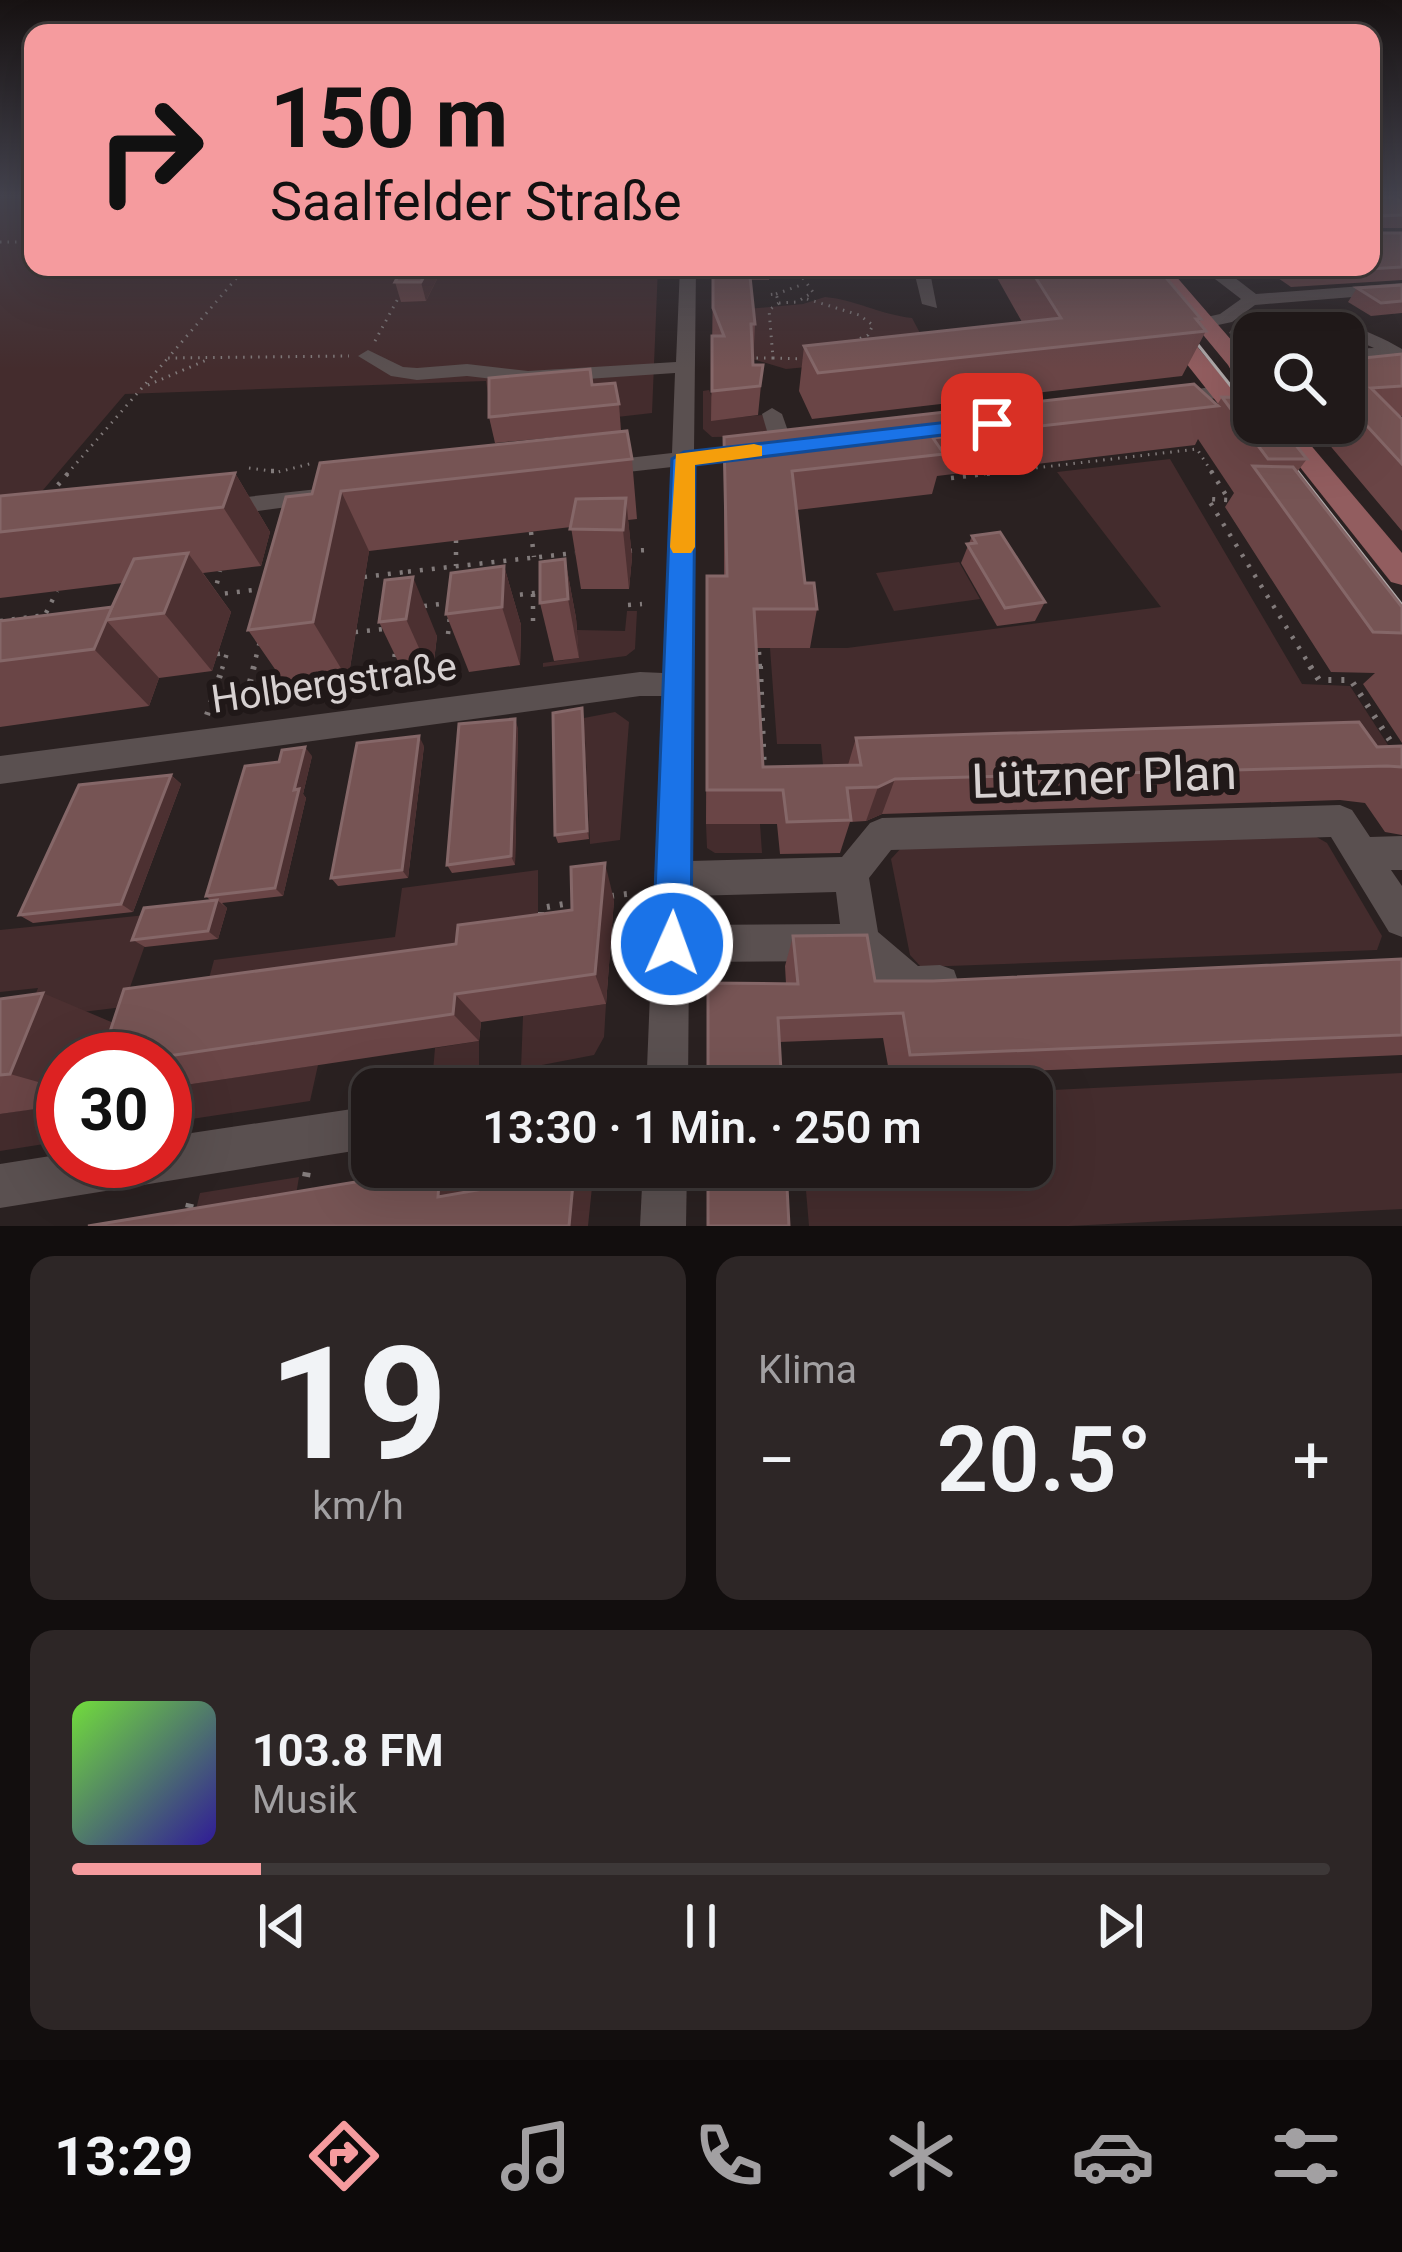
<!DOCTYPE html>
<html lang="de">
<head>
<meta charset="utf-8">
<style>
  :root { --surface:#201919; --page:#2d2626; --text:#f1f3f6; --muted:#a2a0a2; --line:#3d3838; --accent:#f59b9e }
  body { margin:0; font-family:Roboto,sans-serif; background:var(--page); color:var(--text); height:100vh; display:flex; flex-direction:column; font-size:45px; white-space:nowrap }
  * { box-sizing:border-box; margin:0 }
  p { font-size:39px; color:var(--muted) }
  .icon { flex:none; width:66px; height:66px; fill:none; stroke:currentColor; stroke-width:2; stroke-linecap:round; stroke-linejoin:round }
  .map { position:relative; height:1226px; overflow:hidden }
  .drawer { display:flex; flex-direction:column; gap:30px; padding:30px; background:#120e0e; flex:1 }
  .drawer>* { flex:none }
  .top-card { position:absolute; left:24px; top:24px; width:1356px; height:252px; border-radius:24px; box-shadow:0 12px 48px #0002,0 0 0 3px var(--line); background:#f59b9e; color:#111; overflow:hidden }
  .tools { position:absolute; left:1233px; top:312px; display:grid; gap:24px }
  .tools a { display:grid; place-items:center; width:132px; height:132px; border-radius:24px; background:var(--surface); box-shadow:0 12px 48px #0002,0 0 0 3px var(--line); font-size:60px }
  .speed { position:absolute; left:36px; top:1032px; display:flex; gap:24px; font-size:60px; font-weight:700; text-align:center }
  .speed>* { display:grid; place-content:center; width:156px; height:156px; border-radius:50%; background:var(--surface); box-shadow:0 12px 48px #0002,0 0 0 3px var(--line); line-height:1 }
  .speed .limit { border:18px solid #d22; background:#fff; color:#111 }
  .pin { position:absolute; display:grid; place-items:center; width:102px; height:102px; color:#fff; margin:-51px; border-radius:24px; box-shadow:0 6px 18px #0006 }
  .me { position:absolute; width:132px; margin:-66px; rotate:2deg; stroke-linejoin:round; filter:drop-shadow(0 0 9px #0008) }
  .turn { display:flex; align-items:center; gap:42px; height:252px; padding:0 48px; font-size:54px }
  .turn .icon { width:156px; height:156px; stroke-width:2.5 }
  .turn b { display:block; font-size:84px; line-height:102px }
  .big { font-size:90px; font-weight:600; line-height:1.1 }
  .drawer .widget { flex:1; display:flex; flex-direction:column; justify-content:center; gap:18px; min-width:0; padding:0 42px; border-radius:24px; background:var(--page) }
  .drawer .dial { align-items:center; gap:0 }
  .dial b { font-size:156px; line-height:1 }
  .song { display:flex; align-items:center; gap:36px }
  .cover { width:144px; height:144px; border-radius:18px; background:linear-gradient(135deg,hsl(100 70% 55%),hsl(250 70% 35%)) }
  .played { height:12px; border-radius:6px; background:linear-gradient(90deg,var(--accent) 15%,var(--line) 15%) }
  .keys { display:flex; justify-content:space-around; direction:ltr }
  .heat { display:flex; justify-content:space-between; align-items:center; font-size:66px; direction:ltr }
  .drawer .tiles { flex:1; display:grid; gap:30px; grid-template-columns:1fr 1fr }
  .widget:last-child { grid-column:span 2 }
  .trip { position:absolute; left:351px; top:1068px; width:702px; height:120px; border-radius:24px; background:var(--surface); box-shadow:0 12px 48px #0002,0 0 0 3px var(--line); font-weight:600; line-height:120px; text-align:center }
  .tab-bar { display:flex; height:192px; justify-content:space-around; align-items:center; background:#0d0a0a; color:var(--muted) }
  .tab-bar .icon { width:84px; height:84px }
  .tab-bar .active { color:var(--accent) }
  .tab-bar b { font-size:54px; color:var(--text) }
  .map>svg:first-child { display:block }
</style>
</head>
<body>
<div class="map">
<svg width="1402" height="1226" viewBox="0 0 1402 1226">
  <rect width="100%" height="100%" fill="#2a2121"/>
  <!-- green -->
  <g fill="#442c2d">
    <polygon points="0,197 33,197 33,267 658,267 652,413 494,431 486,381 125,394 20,517 0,520"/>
    <path d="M 825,297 C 857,300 878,314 912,318 L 920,333 L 880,360 L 786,369 L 749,358 L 747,309 L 803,304 Z"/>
    <polygon points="709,390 715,404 712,420 762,415 774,436 712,437 703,429 703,391"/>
    <polygon points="1170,459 1302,684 1350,686 1397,759 1336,743 823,765 821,744 777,744 770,648 847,648 1161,607 1057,472"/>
    <polygon points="959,562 980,599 894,611 876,573"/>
    <polygon points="627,611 637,611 635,649 626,656 543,667 543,663 579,658 577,630 625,631"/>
    <polygon points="615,712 629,722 620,840 590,844 584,718"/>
    <polygon points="706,824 760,824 762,853 715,853 707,848"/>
    <polygon points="1308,832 1327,843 1382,936 1377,950 921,967 910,955 891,859 902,847"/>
    <polygon points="538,870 538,935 207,986 214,960 395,937 402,888"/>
    <polygon points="156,914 123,1007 26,1019 38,988 0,992 0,930"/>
    <polygon points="606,1004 604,1037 594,1055 521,1069 523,1016"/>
    <polygon points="479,1041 479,1070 474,1077 432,1083 435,1048"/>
    <polygon points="318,1065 310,1101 165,1123 165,1088"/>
    <polygon points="1402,1073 1402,1209 1069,1226 809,1226 804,1167 1032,1167 1032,1091"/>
    <polygon points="63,1104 63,1141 0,1151 0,1114"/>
    <polygon points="299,1177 293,1213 192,1226 200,1193"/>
  </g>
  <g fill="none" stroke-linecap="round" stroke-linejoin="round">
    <!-- path-far3 -->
    <g stroke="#827b7b" stroke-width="3" stroke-dasharray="1.5 6" stroke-linecap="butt">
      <polyline points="0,242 33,242"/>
      <polyline points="246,267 168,358 349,356"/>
      <polyline points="776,294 804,284"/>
      <polyline points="807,299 859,315 873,325 868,335 857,340"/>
      <polyline points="779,303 797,302 813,292 797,270 784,267"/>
      <polyline points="375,341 401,293"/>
      <polyline points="749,358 773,358 769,310 779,303 776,294 765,295"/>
      <polyline points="773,358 809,359"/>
      <polyline points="148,385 209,359"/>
      <polyline points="249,468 278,472 313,463"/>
      <polyline points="67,474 168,358"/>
      <polyline points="984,474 1197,449 1213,474"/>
    </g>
    <!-- path-far2 -->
    <g stroke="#827b7b" stroke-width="4.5" stroke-dasharray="3 9" stroke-linecap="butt">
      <polyline points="271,471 282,471"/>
      <polyline points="1211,471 1229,500 1208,499 1312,669"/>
      <polyline points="951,478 1010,471"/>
      <polyline points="50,494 70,471"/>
      <polyline points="531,532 534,557"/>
      <polyline points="456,540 456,566"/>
      <polyline points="629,551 647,550"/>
      <polyline points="364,577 405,572"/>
      <polyline points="404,581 405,572 575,553"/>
      <polyline points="533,594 533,624"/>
      <polyline points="213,595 261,589"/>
      <polyline points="214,595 220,571"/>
      <polyline points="508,596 544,592"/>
      <polyline points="628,605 642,604"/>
      <polyline points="424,606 449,603"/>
      <polyline points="46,613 57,591"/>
      <polyline points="0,621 46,615"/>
      <polyline points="355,632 385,629"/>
      <polyline points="448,634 450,616"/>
      <polyline points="759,652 760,669"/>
      <polyline points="217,654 227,653 222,669"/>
      <polyline points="253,669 260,641"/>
      <polyline points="393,669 395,652"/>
    </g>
    <!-- path-far1 -->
    <g stroke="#827b7b" stroke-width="6" stroke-dasharray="3 10" stroke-linecap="butt">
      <polyline points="760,666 764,772"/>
      <polyline points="1310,666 1319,680 1351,680 1402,759"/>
      <polyline points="250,682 254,666"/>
      <polyline points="345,697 348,682 392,677 393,666"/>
      <polyline points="207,715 223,666"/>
      <polyline points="611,896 627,894"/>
      <polyline points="541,915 541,908 576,902"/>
    </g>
    <!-- path -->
    <g stroke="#827b7b" stroke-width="8" stroke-dasharray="4.5 14" stroke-linecap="butt">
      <polyline points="527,1167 527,1185"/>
      <polyline points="303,1195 307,1171"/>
      <polyline points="185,1226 193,1190"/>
    </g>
    <!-- minor -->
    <g fill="#5a5050" fill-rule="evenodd">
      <path d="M 680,267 L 696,267 L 694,451 L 760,443 L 771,450 L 760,457 L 694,464 L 690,861 L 842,857 L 870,823 L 882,818 L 1340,805 L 1352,810 L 1370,837 L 1402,836 L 1402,870 L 1391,870 L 1402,886 L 1402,937 L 1389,932 L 1331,837 L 891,850 L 869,878 L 878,932 L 918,966 L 940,965 L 954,970 L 959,984 L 954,998 C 909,1016 886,988 854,961 L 689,962 L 688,1089 L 600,1089 L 606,1074 L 621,1068 L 647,1068 L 662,696 L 640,696 L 0,784 L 0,756 L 640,672 L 663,673 L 672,467 L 601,475 L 590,468 L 601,461 L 672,453 L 675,373 L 528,383 L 467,376 L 417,380 L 391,376 L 358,356 L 368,350 L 403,367 L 417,368 L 467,364 L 528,371 L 676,362 ZM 836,892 L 840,924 L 690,925 L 690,896 Z"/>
      <polygon points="913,267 929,267 937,308 922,304"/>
      <polygon points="1216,267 1232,267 1230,274 1256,294 1402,283 1402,293 1255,305 1232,322 1204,328 1195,323 1198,319 1220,314 1241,299 1215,279"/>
      <path d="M 1289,316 C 1331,317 1366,328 1402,349 L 1402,363 L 1392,359 L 1344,361 L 1344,349 L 1374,348 C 1331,327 1281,317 1238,338 L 1229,333 L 1238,320 Z"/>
      <polygon points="1254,380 1254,392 1173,405 1163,399 1173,393"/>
      <polygon points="772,408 782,414 794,448 791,453 775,453 772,448 762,414"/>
      <polygon points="318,489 326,492 330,497 326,502 219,516 207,508 219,500"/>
      <polygon points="372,1106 372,1148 0,1208 0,1164 63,1154 63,1161 165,1161 165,1137"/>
      <polygon points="643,1167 687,1167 686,1226 640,1226"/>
    </g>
    <!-- major -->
    <g fill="#925d5f" fill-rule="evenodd">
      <polygon points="1110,267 1131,267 1254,415 1254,423 1261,423 1264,428 1260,434 1242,434"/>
      <polygon points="1147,267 1168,267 1246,357 1254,369 1254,397 1245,395 1228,365"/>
      <polygon points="1265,423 1292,423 1402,553 1402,585 1391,582"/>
    </g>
    <!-- tram -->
    <g stroke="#b1aaaa" stroke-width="3">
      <polyline points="1136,267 1254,415"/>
      <polyline points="1260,423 1402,605"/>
    </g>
  </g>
  <!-- wall -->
  <g fill="#6a4546">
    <polygon points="1371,197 1402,202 1402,228 1377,228 1376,233 1402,233 1402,280 1291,287 1262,267 1371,267"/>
    <polygon points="707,267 770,267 769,280 750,280 755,324 753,365 763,365 758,415 711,421 713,279"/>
    <polygon points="991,267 1157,267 1201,319 1199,323 1206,331 1182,376 812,419 799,391 804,346 1022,322"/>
    <polygon points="440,273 426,301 401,302 395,282"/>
    <polygon points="1402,285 1402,313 1371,316 1348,302 1357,288"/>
    <polygon points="1402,354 1402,416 1399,416 1402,419 1402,531 1311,423 1344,423 1344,360"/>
    <polygon points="592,385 619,404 621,431 495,443 489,417"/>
    <polygon points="1222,397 1307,459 1297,472 1402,607 1402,743 1363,684 1375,673 1331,672 1225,507 1234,493 1198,439 1195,445 937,476 932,494 797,510 805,583 817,609 810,648 756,648 763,767 848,765 856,738 1402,746 1402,835 1385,832 1365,803 1340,800 882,814 866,821 850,822 840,853 780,854 777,824 706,824 707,576 724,576 724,437 1217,405"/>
    <polygon points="632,459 637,519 628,520 632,557 629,589 581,589 571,527 369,551 348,680 288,688 248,630 286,497"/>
    <polygon points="235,473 270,532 261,566 203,573 231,612 212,671 159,678 149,706 0,727 0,621 112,607 123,583 0,598 0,496"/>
    <polygon points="972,536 1045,602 1035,621 997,626 961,563"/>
    <polygon points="565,559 576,618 579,658 554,661 540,603"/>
    <polygon points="504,566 521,625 520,665 469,672 446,614"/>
    <polygon points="385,580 437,636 432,677 407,680 379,622"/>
    <polygon points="584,718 589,839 558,843 555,835"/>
    <polygon points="518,728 515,865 452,873 447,865"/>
    <polygon points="424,746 408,878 338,886 331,878"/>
    <polygon points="312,756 303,794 306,798 283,896 222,903 227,908 218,939 145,947 133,940 211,901 206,896"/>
    <polygon points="171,775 181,784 133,912 33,923 19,915"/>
    <polygon points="614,900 606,1004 481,1022 479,1041 165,1088 165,1059 63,1059 63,1105 0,1114 0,999 113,1023 456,944 572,910"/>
    <polygon points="793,936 875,981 933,981 1402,959 1402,1055 890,1077 883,1038 779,1042 708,1089 786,984 785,966"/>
  </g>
  <!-- shaded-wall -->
  <g fill="#4c3031">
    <polygon points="429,267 439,267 440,273 426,301 421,282"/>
    <polygon points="235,473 270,532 261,566 223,507"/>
    <polygon points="341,491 369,551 348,680 313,622"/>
    <polygon points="626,498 632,557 629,589 623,530"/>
    <polygon points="188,553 231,612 212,671 164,613"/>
    <polygon points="565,559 576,618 579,658 568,599"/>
    <polygon points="504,566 521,625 520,665 502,607"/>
    <polygon points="413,577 437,636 432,677 406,619"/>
    <polygon points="112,607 106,620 159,678 149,706 94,649"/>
    <polygon points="582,708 584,718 589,839 587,831"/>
    <polygon points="515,719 518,728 515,865 511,856"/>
    <polygon points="419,736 424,746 408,878 402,870"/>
    <polygon points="305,747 312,756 303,794 306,798 283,896 275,888"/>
    <polygon points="171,775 181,784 133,912 121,904"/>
    <polygon points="895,779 882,814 866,821 878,787"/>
    <polygon points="605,863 614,900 606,1004 595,974"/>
    <polygon points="217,900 227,908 218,939 208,931"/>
    <polygon points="43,993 123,1027 112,1059 63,1059 63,1089 10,1074"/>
    <polygon points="455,994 481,1022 479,1041 453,1014"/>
    <polygon points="440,1168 475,1182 474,1208 438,1197"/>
    <polygon points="574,1173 592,1187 588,1226 569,1226"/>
  </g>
  <!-- building -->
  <g fill="#765454" stroke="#856768" stroke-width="3">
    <polygon points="1371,197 1394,197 1402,202 1402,215 1379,216 1376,233 1402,233 1402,267 1300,273 1290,267 1371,267"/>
    <polygon points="403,267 429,267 421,282 395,282"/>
    <polygon points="713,267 749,267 755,324 751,324 753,365 763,365 760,386 712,391 712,336 724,336 713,308"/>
    <polygon points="1029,267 1157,267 1201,319 1196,319 1206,331 818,373 804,346 1061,318"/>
    <polygon points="1402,285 1402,301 1381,303 1357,288"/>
    <polygon points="1402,354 1402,386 1371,388 1402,419 1402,464 1344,401 1344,360"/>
    <polygon points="590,369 592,385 615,383 619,404 489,417 489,378"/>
    <polygon points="1194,384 1218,406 933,438 944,454 792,471 805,583 814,583 817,609 754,609 763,767 861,765 856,738 1359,722 1377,747 1402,746 1402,767 1387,766 895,779 878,787 847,788 851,820 787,822 783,790 707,790 707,576 727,576 724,437"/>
    <polygon points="1222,397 1254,398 1254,423 1278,423 1307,459 1268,459"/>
    <polygon points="627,431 632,459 341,491 313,622 248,630 286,497 312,494 320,463"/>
    <polygon points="1253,466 1293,467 1402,607 1402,633 1373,632"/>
    <polygon points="235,473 223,507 0,532 0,496"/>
    <polygon points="626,498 623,530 570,529 576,499"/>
    <polygon points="1000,532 1045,602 1005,608 967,544 976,543 972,536"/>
    <polygon points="188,553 164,613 106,620 134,559"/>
    <polygon points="565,559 568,599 540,603 540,562"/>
    <polygon points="504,566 502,607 446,614 451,573"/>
    <polygon points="413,577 406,619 379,622 385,580"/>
    <polygon points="112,607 94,649 0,661 0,621"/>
    <polygon points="582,708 587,831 555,835 553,713"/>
    <polygon points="515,719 511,856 447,865 459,724"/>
    <polygon points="419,736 402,870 331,878 357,743"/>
    <polygon points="305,747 294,790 299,789 275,888 206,896 245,766 279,762 282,750"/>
    <polygon points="171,775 121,904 19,915 79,785"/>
    <polygon points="605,863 595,974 455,994 453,1014 148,1059 101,1059 124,989 456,944 458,925 572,910 571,867"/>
    <polygon points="217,900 208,931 132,940 144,908"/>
    <polygon points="867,935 875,981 933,981 1402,959 1402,1035 910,1055 903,1013 778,1018 782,1089 708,1089 708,983 798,984 793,936"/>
    <polygon points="43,993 10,1074 0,1075 0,999"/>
    <polygon points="708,1167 786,1167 789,1226 708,1226"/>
    <polygon points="440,1168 438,1197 574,1173 569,1226 88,1226"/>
  </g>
  <!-- sky -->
  <linearGradient id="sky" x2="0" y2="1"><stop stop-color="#171212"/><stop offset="0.53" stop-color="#44434e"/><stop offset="1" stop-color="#44434e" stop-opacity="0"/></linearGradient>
  <rect width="1402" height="369" fill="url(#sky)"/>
  <!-- route -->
  <polygon fill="#1a73e8" stroke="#114b97" stroke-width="3" points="992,417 1003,424 1000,428 695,465 691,944 686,957 672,963 659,957 653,944 672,459 684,452"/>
  <!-- slow -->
  <polygon fill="#f59e0b" points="754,444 762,446 762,456 695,465 695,547 691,553 673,553 670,547 676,454"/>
  <g text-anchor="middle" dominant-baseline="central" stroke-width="12" stroke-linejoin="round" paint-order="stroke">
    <!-- street labels -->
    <g font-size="39" fill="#d7d1d1" stroke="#201818">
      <text transform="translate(334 683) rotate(-8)">Holbergstraße</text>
    </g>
    <!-- near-street labels -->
    <g font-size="48" fill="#d7d1d1" stroke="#201818">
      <text transform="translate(1104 777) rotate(-2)">Lützner Plan</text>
    </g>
  </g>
</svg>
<div class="tools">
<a><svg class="icon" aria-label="search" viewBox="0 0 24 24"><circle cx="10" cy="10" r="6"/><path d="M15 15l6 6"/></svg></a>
</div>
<div class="speed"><div class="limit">30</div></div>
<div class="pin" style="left:992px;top:424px;background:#d93025"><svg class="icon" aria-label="arrive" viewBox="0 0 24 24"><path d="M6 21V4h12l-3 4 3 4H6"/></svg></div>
<svg class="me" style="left:672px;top:944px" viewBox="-20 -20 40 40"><circle r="17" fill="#1a73e8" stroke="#fff" stroke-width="3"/><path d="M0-11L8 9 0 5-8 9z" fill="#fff"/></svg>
<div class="trip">13:30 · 1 Min. · 250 m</div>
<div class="top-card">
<div class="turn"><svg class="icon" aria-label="right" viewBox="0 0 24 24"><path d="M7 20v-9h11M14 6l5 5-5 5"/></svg><div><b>150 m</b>Saalfelder Straße</div></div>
</div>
</div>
<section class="drawer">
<div class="tiles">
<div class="widget dial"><b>19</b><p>km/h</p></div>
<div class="widget"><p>Klima</p>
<div class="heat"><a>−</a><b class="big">20.5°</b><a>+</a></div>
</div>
<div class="widget">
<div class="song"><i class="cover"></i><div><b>103.8 FM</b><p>Musik</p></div></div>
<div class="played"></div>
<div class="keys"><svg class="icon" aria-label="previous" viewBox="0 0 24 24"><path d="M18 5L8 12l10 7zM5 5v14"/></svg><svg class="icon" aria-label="pause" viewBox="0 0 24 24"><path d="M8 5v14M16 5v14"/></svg><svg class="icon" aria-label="next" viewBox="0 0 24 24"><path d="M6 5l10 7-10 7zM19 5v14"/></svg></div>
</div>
</div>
</section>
<nav class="tab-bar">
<b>13:29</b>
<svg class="icon active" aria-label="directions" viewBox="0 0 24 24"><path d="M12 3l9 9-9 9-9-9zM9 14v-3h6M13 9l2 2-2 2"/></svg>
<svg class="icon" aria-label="music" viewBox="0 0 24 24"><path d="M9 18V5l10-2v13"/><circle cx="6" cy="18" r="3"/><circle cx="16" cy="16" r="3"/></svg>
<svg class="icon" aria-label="phone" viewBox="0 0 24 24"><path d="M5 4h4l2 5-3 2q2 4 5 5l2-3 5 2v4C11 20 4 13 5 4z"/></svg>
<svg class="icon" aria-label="climate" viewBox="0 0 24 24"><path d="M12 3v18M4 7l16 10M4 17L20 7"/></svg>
<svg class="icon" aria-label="car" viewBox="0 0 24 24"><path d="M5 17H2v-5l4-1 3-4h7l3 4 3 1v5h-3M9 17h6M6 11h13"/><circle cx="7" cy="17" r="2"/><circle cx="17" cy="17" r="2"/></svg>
<svg class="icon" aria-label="filters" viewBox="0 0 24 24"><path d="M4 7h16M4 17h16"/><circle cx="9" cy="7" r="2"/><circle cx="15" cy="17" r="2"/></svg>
</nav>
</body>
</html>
